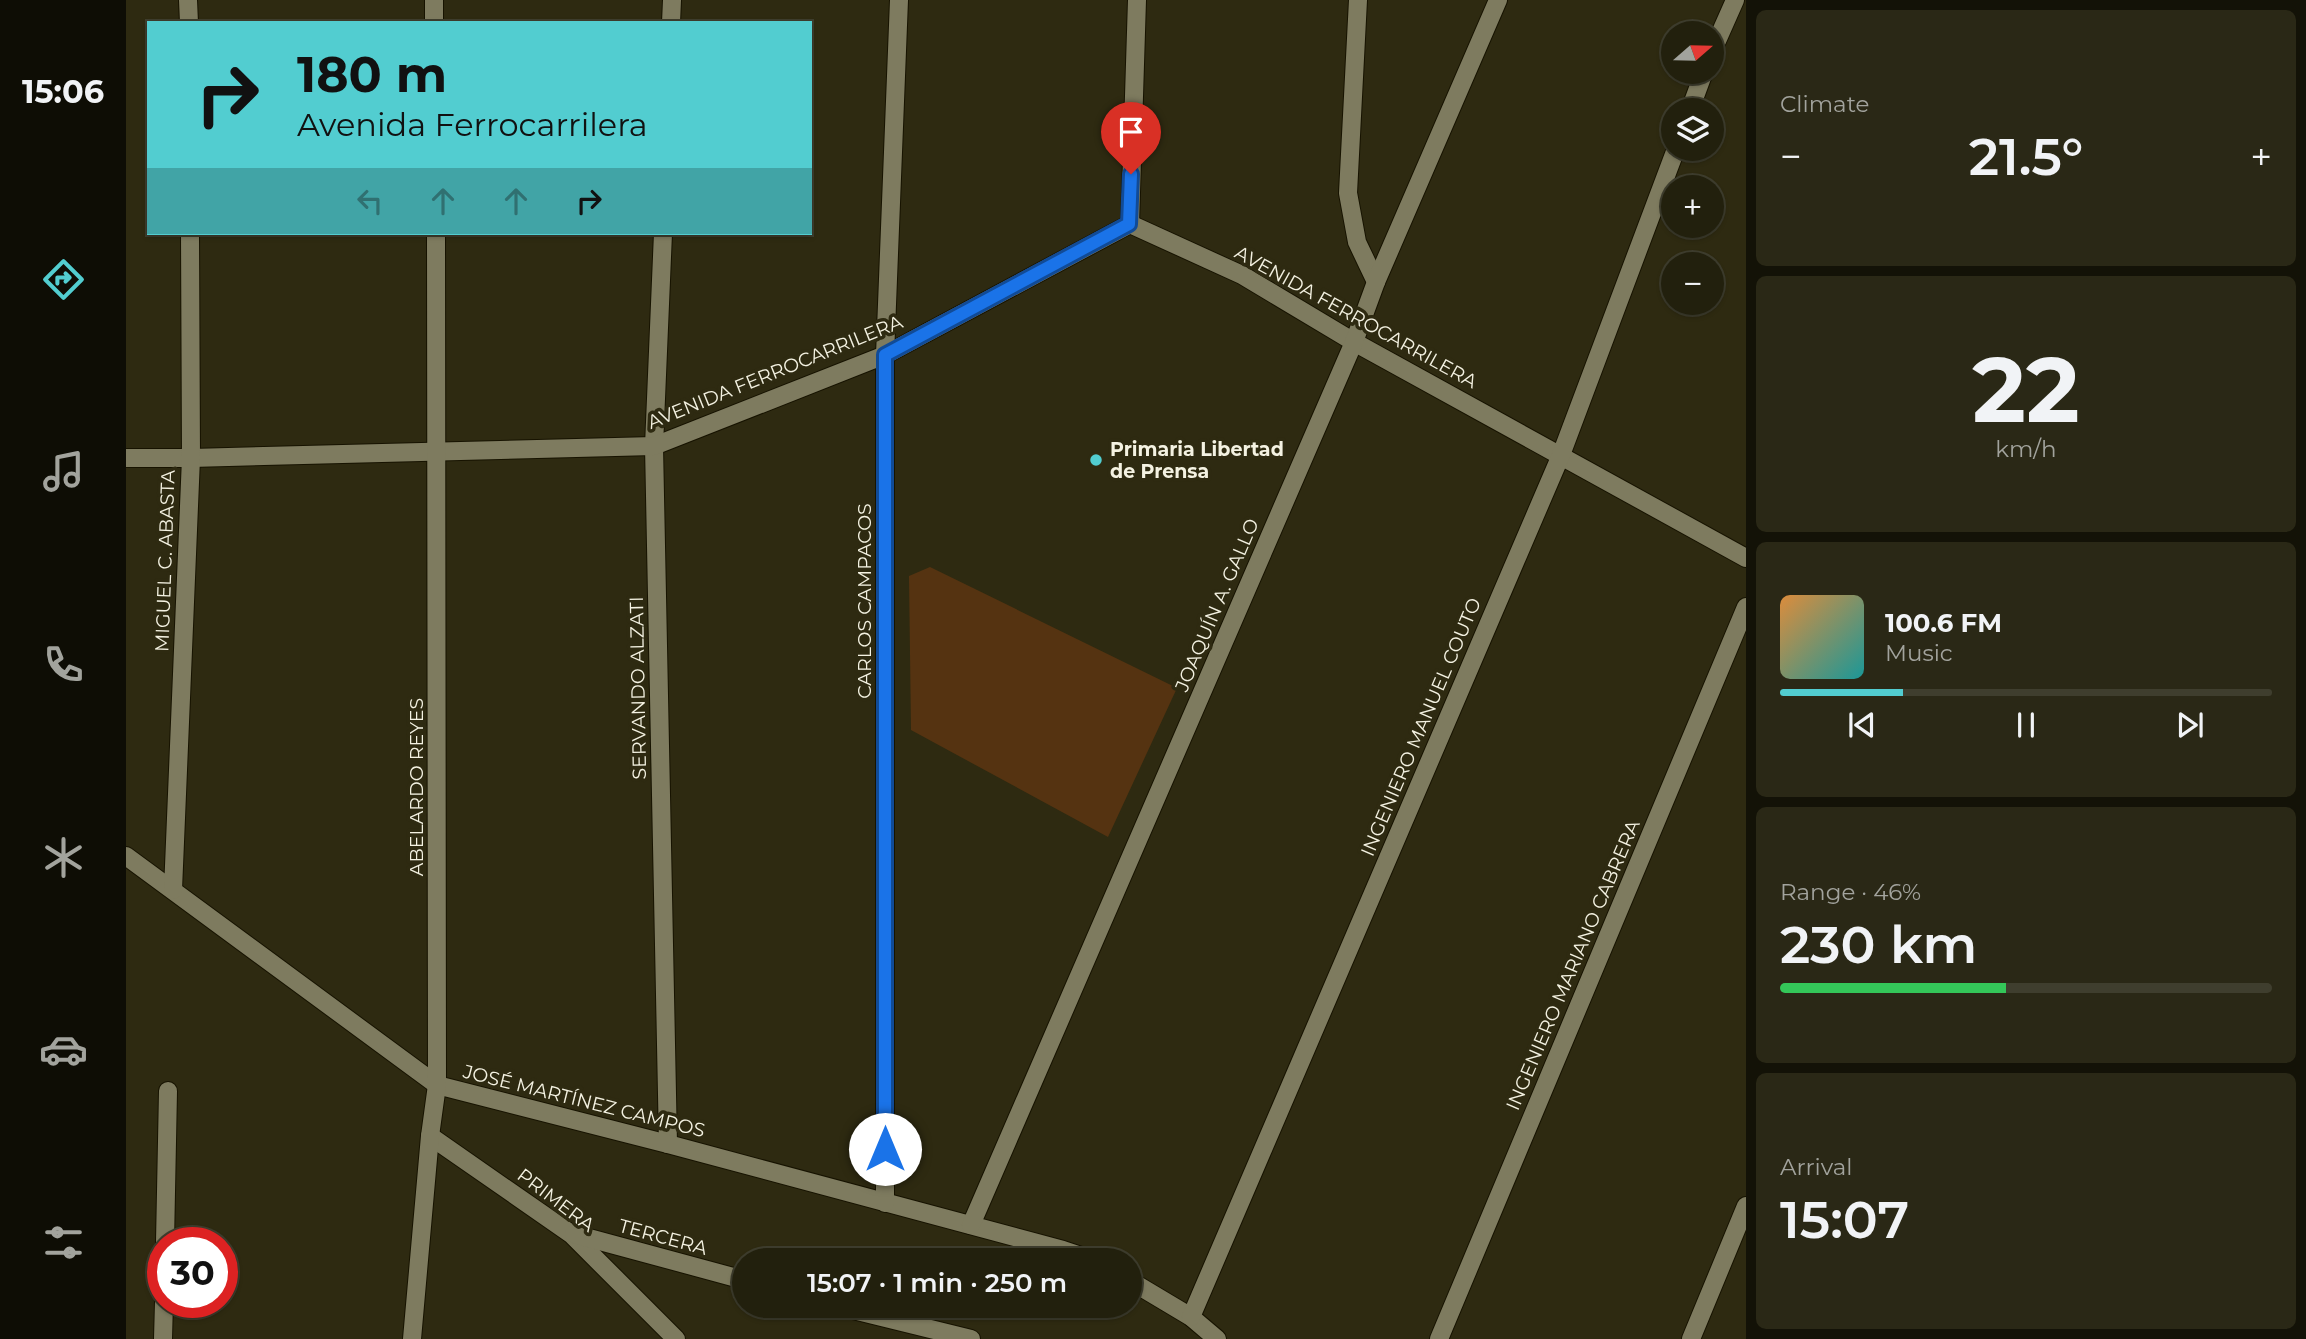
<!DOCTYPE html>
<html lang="en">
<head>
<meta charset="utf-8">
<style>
  :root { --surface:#22200d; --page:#2a2816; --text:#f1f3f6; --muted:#a2a39d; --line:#3f3e2e; --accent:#52cdd0 }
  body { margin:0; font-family:Montserrat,sans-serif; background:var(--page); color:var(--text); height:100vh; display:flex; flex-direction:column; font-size:26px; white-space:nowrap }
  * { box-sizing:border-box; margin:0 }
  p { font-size:23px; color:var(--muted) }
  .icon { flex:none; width:38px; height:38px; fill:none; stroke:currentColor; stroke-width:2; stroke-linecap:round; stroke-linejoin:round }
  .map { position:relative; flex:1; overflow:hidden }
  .sheet { display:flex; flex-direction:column; gap:10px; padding:10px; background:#131207; width:560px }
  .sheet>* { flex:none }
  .hud { position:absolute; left:21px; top:21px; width:665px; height:214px; border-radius:0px; box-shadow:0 2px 5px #0004,0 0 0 2px var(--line); background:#52cdd0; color:#111; overflow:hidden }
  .needle { width:46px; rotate:70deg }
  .controls { position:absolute; left:1535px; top:21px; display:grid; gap:14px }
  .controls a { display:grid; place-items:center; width:63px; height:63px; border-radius:50%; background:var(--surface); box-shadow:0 2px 5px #0004,0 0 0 2px var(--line); font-size:35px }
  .speed { position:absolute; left:21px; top:1227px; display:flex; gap:14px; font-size:35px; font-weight:700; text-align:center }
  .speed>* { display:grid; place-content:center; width:91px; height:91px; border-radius:50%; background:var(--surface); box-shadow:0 2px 5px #0004,0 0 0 2px var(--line); line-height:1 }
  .speed .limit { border:10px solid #d22; background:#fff; color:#111 }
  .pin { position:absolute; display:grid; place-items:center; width:60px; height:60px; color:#fff; margin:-72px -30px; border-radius:50% 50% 50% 0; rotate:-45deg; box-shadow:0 0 7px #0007 }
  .pin .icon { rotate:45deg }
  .me { position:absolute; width:77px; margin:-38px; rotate:0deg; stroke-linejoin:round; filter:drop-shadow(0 0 5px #0008) }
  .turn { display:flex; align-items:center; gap:24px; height:147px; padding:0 35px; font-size:32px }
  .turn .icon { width:91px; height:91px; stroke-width:2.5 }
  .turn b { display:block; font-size:49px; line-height:60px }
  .lanes { display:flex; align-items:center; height:66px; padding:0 35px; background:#0003; justify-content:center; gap:35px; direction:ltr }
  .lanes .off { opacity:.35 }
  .big { font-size:52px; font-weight:600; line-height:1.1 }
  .sheet .tile { flex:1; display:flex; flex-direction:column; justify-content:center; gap:10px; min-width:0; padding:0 24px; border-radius:10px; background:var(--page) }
  .sheet .dial { align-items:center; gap:0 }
  .dial b { font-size:91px; line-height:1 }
  .song { display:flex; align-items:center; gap:21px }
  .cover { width:84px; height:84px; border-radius:10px; background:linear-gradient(135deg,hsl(30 70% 55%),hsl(180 70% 35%)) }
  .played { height:7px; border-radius:4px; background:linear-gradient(90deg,var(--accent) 25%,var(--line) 25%) }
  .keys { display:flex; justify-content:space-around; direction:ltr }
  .heat { display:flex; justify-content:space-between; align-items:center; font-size:38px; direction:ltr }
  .charge { height:10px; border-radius:5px; background:linear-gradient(90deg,#34c759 46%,var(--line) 0) }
  .trip { position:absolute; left:606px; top:1248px; width:410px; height:70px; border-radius:35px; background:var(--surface); box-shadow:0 2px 5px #0004,0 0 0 2px var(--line); font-weight:600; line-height:70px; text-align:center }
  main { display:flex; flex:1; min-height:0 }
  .tabs { display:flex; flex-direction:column; width:126px; justify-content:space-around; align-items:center; background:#0e0d05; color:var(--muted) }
  .tabs .icon { width:49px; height:49px }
  .tabs .current { color:var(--accent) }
  .tabs b { font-size:32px; color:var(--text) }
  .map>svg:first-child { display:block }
</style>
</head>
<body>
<main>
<nav class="tabs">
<b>15:06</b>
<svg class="icon current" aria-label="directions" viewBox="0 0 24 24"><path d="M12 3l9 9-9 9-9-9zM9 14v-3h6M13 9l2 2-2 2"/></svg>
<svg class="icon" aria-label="music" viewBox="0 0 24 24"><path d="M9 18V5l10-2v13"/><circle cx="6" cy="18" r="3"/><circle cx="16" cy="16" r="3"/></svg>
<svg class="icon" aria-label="phone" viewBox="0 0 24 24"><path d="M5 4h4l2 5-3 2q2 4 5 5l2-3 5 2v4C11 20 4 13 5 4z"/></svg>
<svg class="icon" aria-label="climate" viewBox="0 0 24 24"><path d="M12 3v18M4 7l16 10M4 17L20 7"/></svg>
<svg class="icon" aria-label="car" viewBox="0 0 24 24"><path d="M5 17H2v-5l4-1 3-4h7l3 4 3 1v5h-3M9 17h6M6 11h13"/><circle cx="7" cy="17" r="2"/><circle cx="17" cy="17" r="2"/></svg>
<svg class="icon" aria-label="filters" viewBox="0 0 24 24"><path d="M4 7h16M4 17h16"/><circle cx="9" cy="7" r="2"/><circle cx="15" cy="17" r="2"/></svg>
</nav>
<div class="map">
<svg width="1620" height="1339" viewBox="0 0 1620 1339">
  <rect width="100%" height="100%" fill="#2e2a11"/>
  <!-- green -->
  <polygon fill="#531" points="804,567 1051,688 982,837 785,730 783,576"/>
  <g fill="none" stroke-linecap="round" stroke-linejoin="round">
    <defs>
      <g id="minor">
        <polyline points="62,0 63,23"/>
        <polyline points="308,0 308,23"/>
        <polyline points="1232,0 1222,193 1231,242 1250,282"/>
        <polyline points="545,23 546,0"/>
        <polyline points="1586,52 1609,0"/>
        <polyline points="1564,110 1578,72"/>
        <polyline points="1004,224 1116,275 1228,342 1620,558"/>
        <polyline points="1004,224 1011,0"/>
        <polyline points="537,233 528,446 542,1144"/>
        <polyline points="0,458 65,458 528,446 759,355 1004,224"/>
        <polyline points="0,856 311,1085 542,1144 937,1250 967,1260"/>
        <polyline points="47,890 65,458 64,233"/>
        <polyline points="304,1136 445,1234 550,1339"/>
        <polyline points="759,1203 759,355 773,0"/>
        <polyline points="845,1225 1228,342 1250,282 1372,0"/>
        <polyline points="448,1234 618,1280"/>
        <polyline points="39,1242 42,1091"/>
        <polyline points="1003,1280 1065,1317 1091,1339"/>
        <polyline points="711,1306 845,1339"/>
        <polyline points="1065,1317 1435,455 1550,149"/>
        <polyline points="37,1339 38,1302"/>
        <polyline points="286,1339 304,1136 311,1085 310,233"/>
        <polyline points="1313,1339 1620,607"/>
        <polyline points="1565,1339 1620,1206"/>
      </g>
    </defs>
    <!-- minor casing -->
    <use href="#minor" stroke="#171300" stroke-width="20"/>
    <!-- minor -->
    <use href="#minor" stroke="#7e7b5f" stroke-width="18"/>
  </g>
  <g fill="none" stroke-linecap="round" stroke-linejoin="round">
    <defs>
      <polyline id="route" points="759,1149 759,355 1003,224 1005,174"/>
    </defs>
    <!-- route casing -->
    <use href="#route" stroke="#114b97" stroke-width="18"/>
    <!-- route -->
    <use href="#route" stroke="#1a73e8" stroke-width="12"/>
  </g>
  <!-- markers -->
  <circle fill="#52cdd0" stroke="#2e2a11" stroke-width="2.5" cx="970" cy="460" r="7"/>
  <g text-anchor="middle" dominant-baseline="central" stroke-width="7" stroke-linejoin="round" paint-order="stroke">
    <!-- street labels -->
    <g font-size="19" fill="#f4f2e2" stroke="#2e2a11">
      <text transform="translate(1230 317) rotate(29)">AVENIDA FERROCARRILERA</text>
      <text transform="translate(649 372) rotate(-22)">AVENIDA FERROCARRILERA</text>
      <text transform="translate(39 561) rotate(-88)">MIGUEL C. ABASTA</text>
      <text transform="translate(738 601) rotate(-90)">CARLOS CAMPACOS</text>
      <text transform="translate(1091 605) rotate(-67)">JOAQUÍN A. GALLO</text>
      <text transform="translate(512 688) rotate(-91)">SERVANDO ALZATI</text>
      <text transform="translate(1295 727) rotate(-67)">INGENIERO MANUEL COUTO</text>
      <text transform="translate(290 787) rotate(-90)">ABELARDO REYES</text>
      <text transform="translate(1447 965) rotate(-67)">INGENIERO MARIANO CABRERA</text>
      <text transform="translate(458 1101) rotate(14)">JOSÉ MARTÍNEZ CAMPOS</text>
      <text transform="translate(430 1200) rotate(37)">PRIMERA</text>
      <text transform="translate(537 1237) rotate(15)">TERCERA</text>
    </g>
    <!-- poi labels -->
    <g font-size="19" font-weight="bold" fill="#f4f2e2" stroke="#2e2a11" text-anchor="start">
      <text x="984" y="449">Primaria Libertad<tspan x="984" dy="22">de Prensa</tspan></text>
    </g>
  </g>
</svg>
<div class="controls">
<a><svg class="needle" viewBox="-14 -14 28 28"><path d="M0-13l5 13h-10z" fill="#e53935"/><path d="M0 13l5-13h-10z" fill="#a2a39d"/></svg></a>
<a><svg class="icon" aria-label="layers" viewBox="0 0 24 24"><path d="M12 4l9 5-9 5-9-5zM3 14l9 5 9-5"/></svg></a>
<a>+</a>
<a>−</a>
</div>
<div class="speed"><div class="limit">30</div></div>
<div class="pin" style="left:1005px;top:174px;background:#d93025"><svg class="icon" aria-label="arrive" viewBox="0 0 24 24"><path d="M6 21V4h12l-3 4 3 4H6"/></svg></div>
<svg class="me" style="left:759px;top:1149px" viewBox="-20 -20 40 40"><circle r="19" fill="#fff"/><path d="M0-13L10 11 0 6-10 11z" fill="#1a73e8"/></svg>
<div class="trip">15:07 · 1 min · 250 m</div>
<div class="hud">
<div class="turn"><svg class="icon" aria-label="right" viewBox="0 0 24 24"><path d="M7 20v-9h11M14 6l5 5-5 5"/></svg><div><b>180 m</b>Avenida Ferrocarrilera</div></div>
<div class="lanes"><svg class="icon off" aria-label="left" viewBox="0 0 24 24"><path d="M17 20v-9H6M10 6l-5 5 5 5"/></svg><svg class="icon off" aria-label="ahead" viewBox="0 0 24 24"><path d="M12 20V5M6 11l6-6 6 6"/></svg><svg class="icon off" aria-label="ahead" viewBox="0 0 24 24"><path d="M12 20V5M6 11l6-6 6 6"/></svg><svg class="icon" aria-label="right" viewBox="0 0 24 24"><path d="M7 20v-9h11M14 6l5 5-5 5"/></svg></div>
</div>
</div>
<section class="sheet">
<div class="tile"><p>Climate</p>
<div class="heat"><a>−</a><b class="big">21.5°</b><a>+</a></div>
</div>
<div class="tile dial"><b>22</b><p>km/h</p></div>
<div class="tile">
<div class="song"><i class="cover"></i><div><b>100.6 FM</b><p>Music</p></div></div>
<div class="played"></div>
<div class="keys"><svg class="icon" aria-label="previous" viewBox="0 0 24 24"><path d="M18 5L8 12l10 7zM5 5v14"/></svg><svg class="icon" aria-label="pause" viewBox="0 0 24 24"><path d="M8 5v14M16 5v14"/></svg><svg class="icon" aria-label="next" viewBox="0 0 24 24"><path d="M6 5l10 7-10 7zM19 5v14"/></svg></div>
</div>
<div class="tile"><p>Range · 46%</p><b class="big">230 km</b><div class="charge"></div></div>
<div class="tile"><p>Arrival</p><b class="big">15:07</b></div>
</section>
</main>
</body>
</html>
